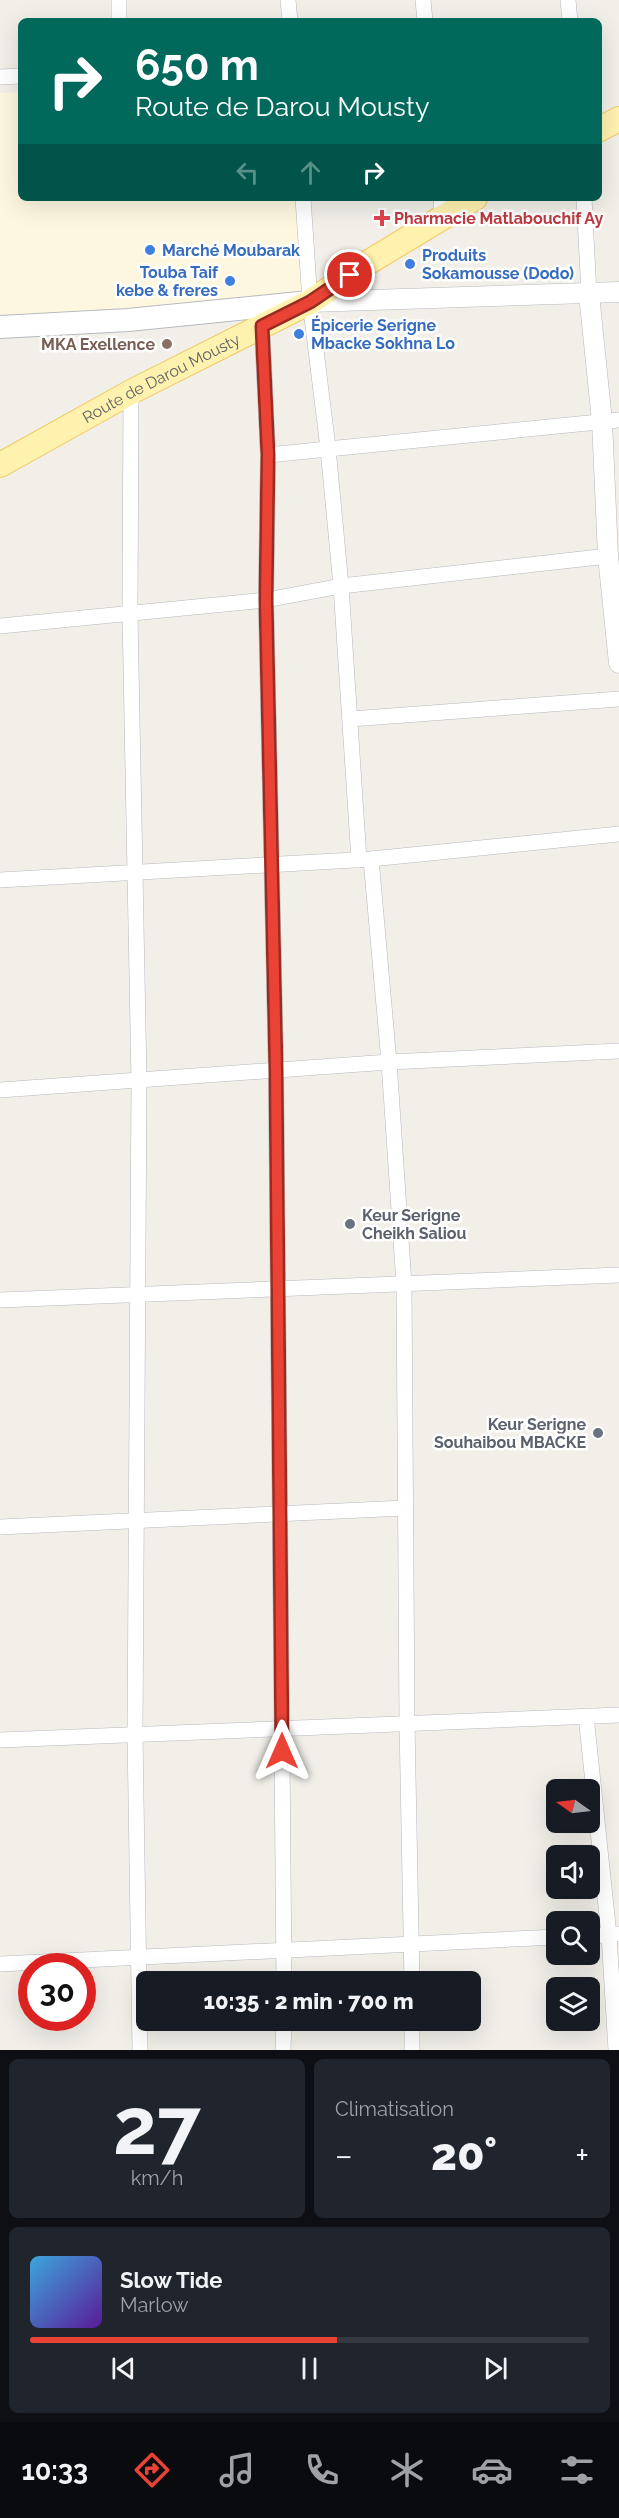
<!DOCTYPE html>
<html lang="fr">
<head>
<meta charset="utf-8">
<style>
  :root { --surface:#171b24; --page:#20242c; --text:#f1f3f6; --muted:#9ea1a6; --line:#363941; --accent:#ea4335 }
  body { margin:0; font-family:Raleway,sans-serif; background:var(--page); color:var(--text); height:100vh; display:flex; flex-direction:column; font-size:22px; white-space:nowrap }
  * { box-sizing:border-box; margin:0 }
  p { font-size:20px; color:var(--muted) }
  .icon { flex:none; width:33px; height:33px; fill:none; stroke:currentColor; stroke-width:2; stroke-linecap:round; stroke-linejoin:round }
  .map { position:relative; height:2050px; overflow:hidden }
  .sheet { display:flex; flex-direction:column; gap:9px; padding:9px; background:#0d0f14; flex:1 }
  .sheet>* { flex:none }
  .hud { position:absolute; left:18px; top:18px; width:584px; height:183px; border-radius:9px; box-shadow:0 6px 24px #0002; background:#00695c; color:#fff; overflow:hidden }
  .needle { width:39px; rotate:284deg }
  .fabs { position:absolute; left:546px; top:1779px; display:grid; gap:12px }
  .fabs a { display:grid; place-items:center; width:54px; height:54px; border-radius:9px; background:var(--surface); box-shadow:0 6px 24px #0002; font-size:30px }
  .speed { position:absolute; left:18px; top:1953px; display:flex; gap:12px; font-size:30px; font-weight:700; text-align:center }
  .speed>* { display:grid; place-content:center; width:78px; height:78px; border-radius:50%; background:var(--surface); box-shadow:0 6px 24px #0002; line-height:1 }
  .speed .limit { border:9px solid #d22; background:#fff; color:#111 }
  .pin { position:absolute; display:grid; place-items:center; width:51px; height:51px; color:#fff; margin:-26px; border:3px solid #fff; border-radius:50%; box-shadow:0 2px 6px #0007 }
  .me { position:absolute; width:66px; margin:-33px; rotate:0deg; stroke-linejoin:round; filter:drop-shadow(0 0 4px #0008) }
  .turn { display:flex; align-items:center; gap:21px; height:126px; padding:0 18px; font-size:27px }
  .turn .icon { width:78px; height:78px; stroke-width:2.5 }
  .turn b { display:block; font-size:42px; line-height:51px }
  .lanes { display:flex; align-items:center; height:57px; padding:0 18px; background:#0003; justify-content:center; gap:30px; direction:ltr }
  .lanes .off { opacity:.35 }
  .big { font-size:45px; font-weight:800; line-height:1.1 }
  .sheet .card { flex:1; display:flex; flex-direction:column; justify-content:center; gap:9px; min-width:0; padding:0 21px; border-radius:9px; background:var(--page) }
  .sheet .dial { align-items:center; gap:0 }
  .dial b { font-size:78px; line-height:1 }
  .song { display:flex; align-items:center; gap:18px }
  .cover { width:72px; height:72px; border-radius:9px; background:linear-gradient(135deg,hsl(200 70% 55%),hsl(270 70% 35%)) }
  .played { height:6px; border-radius:3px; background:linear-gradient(90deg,var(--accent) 55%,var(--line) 55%) }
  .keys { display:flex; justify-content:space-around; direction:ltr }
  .heat { display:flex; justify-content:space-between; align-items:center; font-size:33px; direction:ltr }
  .sheet .tiles { flex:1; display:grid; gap:9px; grid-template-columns:1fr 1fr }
  .card:last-child { grid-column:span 2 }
  .trip { position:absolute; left:136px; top:1971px; width:345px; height:60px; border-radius:9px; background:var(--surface); box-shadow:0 6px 24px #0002; font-weight:800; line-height:60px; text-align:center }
  .tabs { display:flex; height:96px; justify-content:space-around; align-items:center; background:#090b0e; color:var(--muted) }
  .tabs .icon { width:42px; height:42px }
  .tabs .active { color:var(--accent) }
  .tabs b { font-size:27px; color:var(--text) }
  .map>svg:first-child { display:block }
</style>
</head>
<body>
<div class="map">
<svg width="619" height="2050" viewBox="0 0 619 2050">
  <rect width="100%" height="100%" fill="#f1efe8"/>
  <!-- commercial -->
  <polygon fill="#fef7e0" points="21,92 21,198 298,198 304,302 0,321 0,93"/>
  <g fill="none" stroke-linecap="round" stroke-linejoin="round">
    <defs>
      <g id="minor">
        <polyline points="119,0 119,21"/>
        <polyline points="288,0 290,21"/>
        <polyline points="423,0 425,21"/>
        <polyline points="568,0 570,21"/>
        <polyline points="0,77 21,76"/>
        <polyline points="303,198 310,302 328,448 341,586 359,860"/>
        <polyline points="441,198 442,216"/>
        <polyline points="584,198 589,294"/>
        <polyline points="262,326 268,455 266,600 276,1070 284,1982"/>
        <polyline points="131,392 130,614 139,1080 135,1735 140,2050"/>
        <polyline points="268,455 619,420"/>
        <polyline points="0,626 266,600 341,586 608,556"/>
        <polyline points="351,719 619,699"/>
        <polyline points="371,859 389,1062 404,1284 407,1723 412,1982"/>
        <polyline points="0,880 371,859 619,834"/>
        <polyline points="0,1090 389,1062 619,1051"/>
        <polyline points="0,1300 619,1275"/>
        <polyline points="0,1527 405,1508"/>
        <polyline points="586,1716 609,1935 616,2050"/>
        <polyline points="0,1740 619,1715"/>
        <polyline points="590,1936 619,1934"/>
        <polyline points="0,1964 556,1937"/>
        <polyline points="283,2050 284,2020"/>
        <polyline points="412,2050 412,2020"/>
      </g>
      <g id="tertiary">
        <polyline points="589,294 602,421 608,556 619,663"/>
        <polyline points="310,302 619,292"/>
      </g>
      <polyline id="secondary" points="0,327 128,320 309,302"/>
      <g id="primary">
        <polyline points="598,130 619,119"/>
        <path id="s1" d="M 0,465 L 131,392 L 310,302 L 369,262 L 475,198"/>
      </g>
    </defs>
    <!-- minor casing -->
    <use href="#minor" stroke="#b5b8bc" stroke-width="16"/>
    <!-- tertiary casing -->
    <use href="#tertiary" stroke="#b5b8bc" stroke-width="21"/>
    <!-- secondary casing -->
    <use href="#secondary" stroke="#b6babf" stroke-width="24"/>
    <!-- primary casing -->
    <use href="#primary" stroke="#f2c960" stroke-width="26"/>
    <!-- minor -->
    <use href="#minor" stroke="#fff" stroke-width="15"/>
    <!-- tertiary -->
    <use href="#tertiary" stroke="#fff" stroke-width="20"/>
    <!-- secondary -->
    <use href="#secondary" stroke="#fff" stroke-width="22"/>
    <!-- primary -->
    <use href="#primary" stroke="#fff2af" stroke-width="24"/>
  </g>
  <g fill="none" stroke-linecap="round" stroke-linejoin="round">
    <defs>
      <polyline id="route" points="282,1751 276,1070 266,600 268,455 262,326 310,302 350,275"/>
    </defs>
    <!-- route casing -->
    <use href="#route" stroke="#982c22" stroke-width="15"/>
    <!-- route -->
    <use href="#route" stroke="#ea4335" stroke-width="10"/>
  </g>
  <!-- markers -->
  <path fill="#e0444e" stroke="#fff" stroke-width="2" d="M379 209h6v6h6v6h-6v6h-6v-6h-6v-6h6z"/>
  <g fill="#3f7fe0" stroke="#fff" stroke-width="2">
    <circle cx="150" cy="250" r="6"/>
    <circle cx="410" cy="264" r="6"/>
    <circle cx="230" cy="281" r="6"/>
    <circle cx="299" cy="334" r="6"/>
  </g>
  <circle fill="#8d6e63" stroke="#fff" stroke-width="2" cx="167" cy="344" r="6"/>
  <g fill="#6b7280" stroke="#fff" stroke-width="2">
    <circle cx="350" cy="1224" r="6"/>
    <circle cx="598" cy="1433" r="6"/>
  </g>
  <g text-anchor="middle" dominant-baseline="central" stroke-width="5" stroke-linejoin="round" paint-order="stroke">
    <!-- health labels -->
    <g font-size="16" font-weight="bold" fill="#be3a42" stroke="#fff" text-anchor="start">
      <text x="394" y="218">Pharmacie Matlabouchif Ay</text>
    </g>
    <!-- shop labels -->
    <g font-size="16" font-weight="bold" fill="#366cbe" stroke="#fff" text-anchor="start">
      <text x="162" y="250">Marché Moubarak</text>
      <text x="422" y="255">Produits<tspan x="422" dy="18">Sokamousse (Dodo)</tspan></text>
      <text x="218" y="272" text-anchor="end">Touba Taif<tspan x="218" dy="18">kebe &amp; freres</tspan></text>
      <text x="311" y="325">Épicerie Serigne<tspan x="311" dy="18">Mbacke Sokhna Lo</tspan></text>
    </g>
    <!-- education labels -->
    <g font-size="16" font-weight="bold" fill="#785e54" stroke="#fff" text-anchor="end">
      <text x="155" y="344">MKA Exellence</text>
    </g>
    <!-- street labels -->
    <g font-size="16" fill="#5f6368" stroke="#fff">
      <text stroke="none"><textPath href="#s1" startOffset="183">Route de Darou Mousty</textPath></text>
    </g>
    <!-- worship labels -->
    <g font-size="16" font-weight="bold" fill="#5b616d" stroke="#fff" text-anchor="start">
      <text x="362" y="1215">Keur Serigne<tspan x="362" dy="18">Cheikh Saliou</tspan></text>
      <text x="586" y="1424" text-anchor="end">Keur Serigne<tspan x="586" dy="18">Souhaibou MBACKE</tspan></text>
    </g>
  </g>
</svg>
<div class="fabs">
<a><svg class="needle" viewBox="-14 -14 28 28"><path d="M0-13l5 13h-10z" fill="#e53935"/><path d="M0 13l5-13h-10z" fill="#9ea1a6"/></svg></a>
<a><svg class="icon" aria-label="sound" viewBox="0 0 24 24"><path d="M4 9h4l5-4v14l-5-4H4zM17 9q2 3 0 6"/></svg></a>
<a><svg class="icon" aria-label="search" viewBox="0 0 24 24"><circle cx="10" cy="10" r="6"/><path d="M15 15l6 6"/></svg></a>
<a><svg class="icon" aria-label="layers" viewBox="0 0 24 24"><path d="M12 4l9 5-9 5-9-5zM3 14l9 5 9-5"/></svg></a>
</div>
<div class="speed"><div class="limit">30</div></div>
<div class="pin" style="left:350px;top:275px;background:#d93025"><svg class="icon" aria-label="arrive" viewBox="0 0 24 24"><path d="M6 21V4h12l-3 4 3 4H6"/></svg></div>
<svg class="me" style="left:282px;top:1751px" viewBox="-20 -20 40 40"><path d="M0-17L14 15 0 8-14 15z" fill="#ea4335" stroke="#fff" stroke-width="4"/></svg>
<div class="trip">10:35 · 2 min · 700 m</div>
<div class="hud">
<div class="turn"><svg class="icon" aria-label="right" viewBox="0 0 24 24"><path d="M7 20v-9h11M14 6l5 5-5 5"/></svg><div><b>650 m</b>Route de Darou Mousty</div></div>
<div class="lanes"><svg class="icon off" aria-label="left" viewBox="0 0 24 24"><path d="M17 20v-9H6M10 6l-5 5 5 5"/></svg><svg class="icon off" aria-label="ahead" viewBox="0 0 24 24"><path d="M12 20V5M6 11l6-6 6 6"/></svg><svg class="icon" aria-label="right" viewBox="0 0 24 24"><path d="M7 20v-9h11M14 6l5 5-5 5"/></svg></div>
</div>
</div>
<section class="sheet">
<div class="tiles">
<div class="card dial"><b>27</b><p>km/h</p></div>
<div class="card"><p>Climatisation</p>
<div class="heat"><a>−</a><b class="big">20°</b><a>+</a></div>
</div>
<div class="card">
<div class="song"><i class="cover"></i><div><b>Slow Tide</b><p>Marlow</p></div></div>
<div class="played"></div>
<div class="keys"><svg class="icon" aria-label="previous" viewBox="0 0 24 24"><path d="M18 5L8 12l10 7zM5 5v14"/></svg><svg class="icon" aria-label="pause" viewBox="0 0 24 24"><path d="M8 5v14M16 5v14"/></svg><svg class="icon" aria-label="next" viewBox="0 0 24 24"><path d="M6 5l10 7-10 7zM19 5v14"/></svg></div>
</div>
</div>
</section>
<nav class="tabs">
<b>10:33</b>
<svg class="icon active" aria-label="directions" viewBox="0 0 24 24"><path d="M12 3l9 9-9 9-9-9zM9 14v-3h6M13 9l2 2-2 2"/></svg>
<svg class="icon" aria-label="music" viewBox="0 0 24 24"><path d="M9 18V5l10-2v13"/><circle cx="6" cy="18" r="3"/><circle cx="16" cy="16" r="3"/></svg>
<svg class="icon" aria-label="phone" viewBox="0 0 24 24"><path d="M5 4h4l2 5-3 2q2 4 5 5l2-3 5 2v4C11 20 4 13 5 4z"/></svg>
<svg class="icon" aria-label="climate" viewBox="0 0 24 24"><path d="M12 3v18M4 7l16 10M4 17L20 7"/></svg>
<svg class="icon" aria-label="car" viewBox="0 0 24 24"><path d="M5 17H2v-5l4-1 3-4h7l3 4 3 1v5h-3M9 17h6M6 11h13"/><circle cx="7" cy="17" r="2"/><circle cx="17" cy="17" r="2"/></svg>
<svg class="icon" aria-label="filters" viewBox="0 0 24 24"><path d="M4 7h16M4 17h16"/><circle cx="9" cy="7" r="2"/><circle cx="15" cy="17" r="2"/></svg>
</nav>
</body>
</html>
